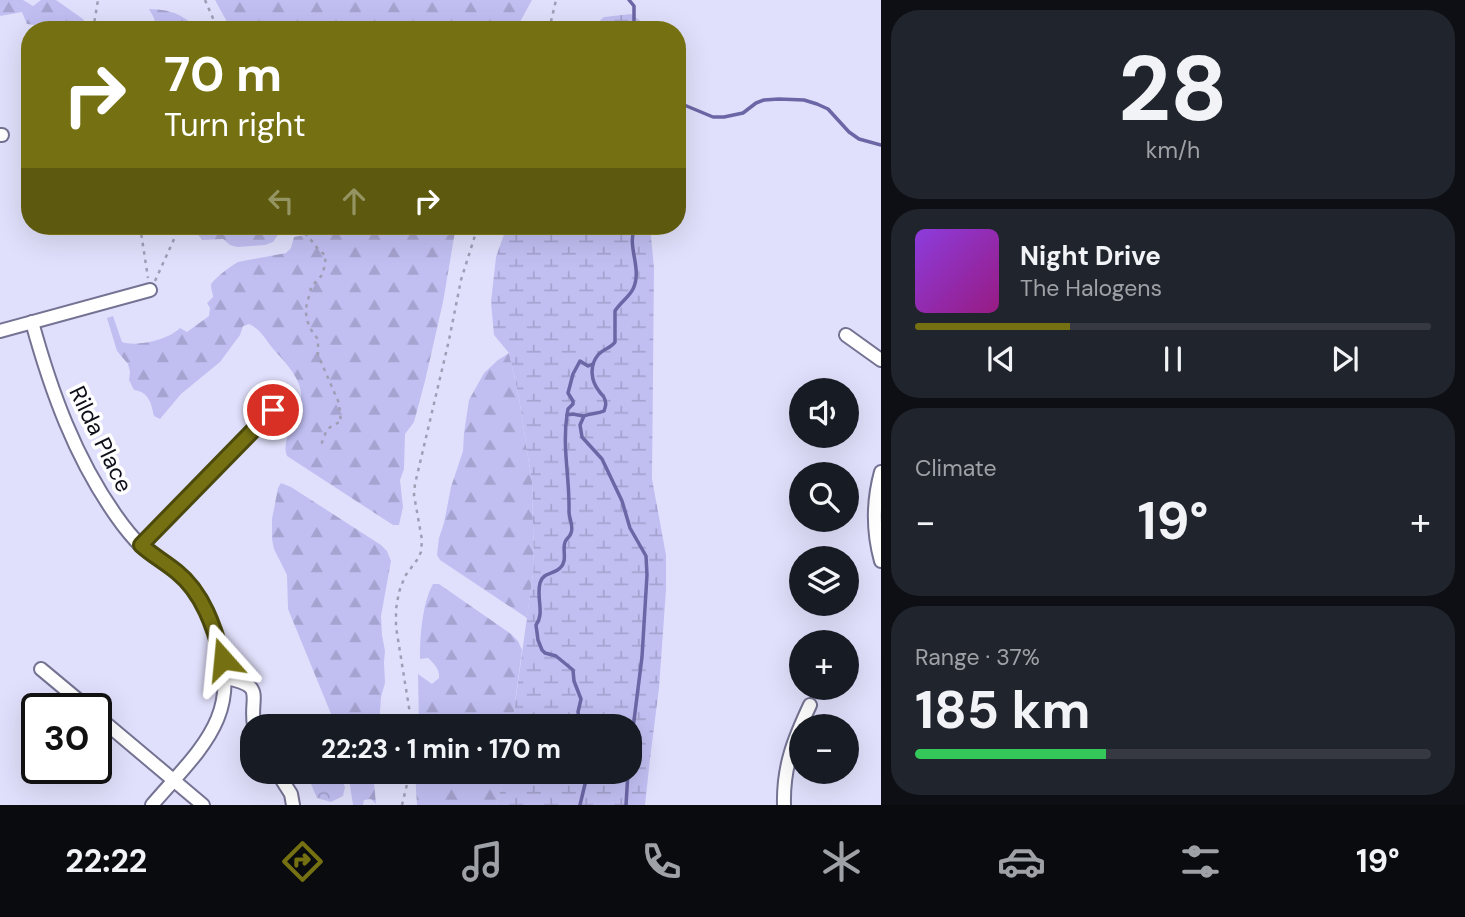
<!DOCTYPE html>
<html lang="en">
<head>
<meta charset="utf-8">
<style>
  :root { --surface:#171b24; --page:#20242c; --text:#f1f3f6; --muted:#9ea1a6; --line:#363941; --accent:#757113 }
  body { margin:0; font-family:"DM Sans",sans-serif; background:var(--page); color:var(--text); height:100vh; display:flex; flex-direction:column; font-size:26px; white-space:nowrap }
  * { box-sizing:border-box; margin:0 }
  p { font-size:23px; color:var(--muted) }
  .icon { flex:none; width:38px; height:38px; fill:none; stroke:currentColor; stroke-width:2; stroke-linecap:round; stroke-linejoin:round }
  .map { position:relative; flex:1; overflow:hidden }
  .drawer { display:flex; flex-direction:column; gap:10px; padding:10px; background:#0d0f14; width:584px }
  .drawer>* { flex:none }
  .hud { position:absolute; left:21px; top:21px; width:665px; height:214px; border-radius:28px; box-shadow:0 7px 28px #0002; background:#757113; color:#fff; overflow:hidden }
  .buttons { position:absolute; left:789px; top:378px; display:grid; gap:14px }
  .buttons a { display:grid; place-items:center; width:70px; height:70px; border-radius:50%; background:var(--surface); box-shadow:0 7px 28px #0002; font-size:35px }
  .speed { position:absolute; left:21px; top:693px; display:flex; gap:14px; font-size:35px; font-weight:700; text-align:center }
  .speed>* { display:grid; place-content:center; width:91px; height:91px; border-radius:50%; background:var(--surface); box-shadow:0 7px 28px #0002; line-height:1 }
  .speed .limit { border:4px solid #111; border-radius:10px; background:#fff; color:#111 }
  .pin { position:absolute; display:grid; place-items:center; width:60px; height:60px; color:#fff; margin:-30px; border:4px solid #fff; border-radius:50%; box-shadow:0 2px 7px #0007 }
  .me { position:absolute; width:77px; margin:-38px; rotate:342deg; stroke-linejoin:round; filter:drop-shadow(0 0 5px #0008) }
  .turn { display:flex; align-items:center; gap:24px; height:147px; padding:0 28px; font-size:32px }
  .turn .icon { width:91px; height:91px; stroke-width:2.5 }
  .turn b { display:block; font-size:49px; line-height:60px }
  .lanes { display:flex; align-items:center; height:66px; padding:0 28px; background:#0003; justify-content:center; gap:35px; direction:ltr }
  .lanes .off { opacity:.35 }
  .big { font-size:52px; font-weight:700; line-height:1.1 }
  .drawer .tile { flex:1; display:flex; flex-direction:column; justify-content:center; gap:10px; min-width:0; padding:0 24px; border-radius:28px; background:var(--page) }
  .drawer .dial { align-items:center; gap:0 }
  .dial b { font-size:91px; line-height:1 }
  .song { display:flex; align-items:center; gap:21px }
  .cover { width:84px; height:84px; border-radius:10px; background:linear-gradient(135deg,hsl(270 70% 55%),hsl(310 70% 35%)) }
  .played { height:7px; border-radius:4px; background:linear-gradient(90deg,var(--accent) 30%,var(--line) 30%) }
  .keys { display:flex; justify-content:space-around; direction:ltr }
  .heat { display:flex; justify-content:space-between; align-items:center; font-size:38px; direction:ltr }
  .charge { height:10px; border-radius:5px; background:linear-gradient(90deg,#34c759 37%,var(--line) 0) }
  .trip { position:absolute; left:240px; top:714px; width:402px; height:70px; border-radius:28px; background:var(--surface); box-shadow:0 7px 28px #0002; font-weight:700; line-height:70px; text-align:center }
  .menu { display:flex; height:112px; justify-content:space-around; align-items:center; background:#090b0e; color:var(--muted) }
  .menu .icon { width:49px; height:49px }
  .menu .on { color:var(--accent) }
  .menu b { font-size:32px; color:var(--text) }
  main { display:flex; flex:1; min-height:0 }
  .map>svg:first-child { display:block }
</style>
</head>
<body>
<main>
<div class="map">
<svg width="881" height="805" viewBox="0 0 881 805">
  <defs>
    <pattern id="forest-firs" width="22" height="20" patternUnits="userSpaceOnUse" patternTransform="scale(1.75)"><rect width="22" height="20" fill="#c1bff2"/><path d="M5 1l3.5 6h-7zM16 11l3.5 6h-7z" fill="#a5a3cf"/></pattern>
    <pattern id="wetland-marsh" width="20" height="14" patternUnits="userSpaceOnUse" patternTransform="scale(1.75)"><rect width="20" height="14" fill="#c1bff2"/><path d="M1 5h8M5 5V1M11 12h8M15 12V8" fill="none" stroke="#a5a3cf"/></pattern>
    <pattern id="park-crowns" width="20" height="18" patternUnits="userSpaceOnUse" patternTransform="scale(1.75)"><rect width="20" height="18" fill="#c1bff2"/><path d="M2 6a3 3 0 1 1 6 0M12 15a3 3 0 1 1 6 0" fill="none" stroke="#a5a3cf"/></pattern>
  </defs>
  <rect width="100%" height="100%" fill="#e1e0fc"/>
  <!-- forest -->
  <g fill="url(#forest-firs)">
    <polygon points="0,0 23,0 33,6 41,0 56,0 83,19 89,30 69,30 64,25 41,28 34,25 27,24 22,12 0,16"/>
    <polygon points="215,0 532,0 521,20 518,30 224,30 226,20"/>
    <path d="M 149,9 C 175,10 181,15 201,30 L 156,30 L 154,18 Z"/>
    <polygon points="192,226 284,226 273,242 265,245 237,247 230,245 223,239 202,240"/>
    <path d="M 327,226 L 456,226 L 443,302 L 425,381 L 414,422 L 405,434 L 404,469 L 400,480 L 403,507 L 399,525 L 393,525 L 287,456 C 284,448 286,442 288,435 C 291,423 300,410 301,398 C 303,381 286,363 275,351 C 266,341 262,330 249,324 L 243,326 L 240,335 L 220,362 L 181,394 L 160,419 L 154,416 C 151,403 149,392 134,390 L 129,380 L 130,372 L 128,364 L 117,351 L 107,318 L 113,316 L 122,342 C 137,347 168,340 180,328 L 187,332 L 209,316 L 210,308 L 207,303 L 213,297 C 213,293 211,290 211,285 C 212,280 232,265 238,262 L 286,253 L 291,248 L 294,237 L 314,233 Z"/>
    <polygon points="509,353 519,398 532,482 534,566 527,618 440,560 437,555 439,538 444,523 451,487 463,451 464,433 469,400 484,373 498,360"/>
    <polygon points="281,483 291,487 381,545 387,551 391,561 381,616 382,635 385,651 384,662 385,683 381,697 379,726 336,726 288,609 287,575 274,549 272,539 272,519 278,488"/>
    <path d="M 433,584 L 439,584 L 511,634 L 518,641 L 522,650 L 512,726 L 419,726 L 418,674 L 432,684 L 439,678 C 440,669 434,664 428,658 L 420,659 C 420,636 422,604 433,584 Z"/>
    <polygon points="348,772 373,772 376,804 371,799 364,800 363,805 353,805"/>
    <polygon points="415,772 504,772 497,805 417,805"/>
  </g>
  <!-- wetland -->
  <g fill="url(#wetland-marsh)">
    <polygon points="631,14 646,25 646,30 589,30 604,17"/>
    <polygon points="507,226 650,226 654,268 652,479 666,555 666,590 659,688 650,759 645,805 497,805 504,772 630,772 630,726 512,726 534,566 532,482 519,398 509,353 494,335 491,302 496,257"/>
  </g>
  <!-- park -->
  <polygon fill="url(#park-crowns)" points="319,772 338,772 345,787 343,796 331,802 317,798 308,777"/>
  <g fill="none" stroke-linecap="round" stroke-linejoin="round">
    <!-- stream -->
    <g stroke="#6b66a5" stroke-width="3.5">
      <polyline points="629,0 634,6 634,30"/>
      <polyline points="677,102 713,117 724,117 743,113 756,103 764,100 779,99 804,100 817,104 828,109 849,132 859,139 881,145"/>
      <polyline points="567,415 568,409 573,404 573,401 568,393 573,374 580,361 588,366 593,364"/>
      <path d="M 581,726 L 578,712 L 581,699 L 574,681 L 573,670 L 556,656 L 545,653 L 542,650 L 538,640 L 536,625 C 545,613 536,598 540,583 C 543,572 553,575 560,568 C 568,561 562,550 565,542 C 566,539 570,537 571,533 C 574,526 569,519 569,512 C 570,479 562,448 567,415 L 573,414 L 583,416"/>
      <path d="M 630,752 L 642,657 L 647,575 L 646,556 L 630,528 L 622,501 L 602,459 L 582,437 L 580,425 L 584,416 C 591,413 597,414 604,411 C 605,407 607,405 605,400 C 604,395 602,396 599,391 C 591,381 589,366 598,355 C 603,349 611,348 615,342 L 615,311 C 620,303 629,297 633,289 C 643,268 626,247 635,226"/>
      <polyline points="580,805 586,780 585,772"/>
      <polyline points="626,805 628,772"/>
    </g>
    <defs>
      <polyline id="service" points="141,545 273,409"/>
      <g id="minor">
        <polyline points="0,135 2,135"/>
        <path d="M 32,322 C 51,391 75,458 117,517 C 124,527 132,537 141,546 C 155,559 173,567 187,582 C 200,596 208,614 215,633 C 245,714 201,748 152,805"/>
        <polyline points="0,331 150,290"/>
        <polyline points="846,335 881,360"/>
        <path d="M 881,472 C 873,501 873,532 881,561"/>
        <polyline points="41,669 89,709"/>
        <path d="M 226,678 C 267,686 249,696 254,726"/>
        <polyline points="96,715 203,805"/>
        <polyline points="277,772 291,794 293,805"/>
        <path d="M 784,805 C 783,766 794,739 810,705"/>
      </g>
    </defs>
    <!-- service casing -->
    <use href="#service" stroke="#757393" stroke-width="10"/>
    <!-- minor casing -->
    <use href="#minor" stroke="#757393" stroke-width="16"/>
    <!-- path -->
    <g stroke="#9f9eb5" stroke-width="2.5" stroke-dasharray="3.5 5" stroke-linecap="butt">
      <polyline points="205,0 218,30"/>
      <polyline points="95,30 94,24 98,0"/>
      <polyline points="549,30 556,0"/>
      <polyline points="140,226 148,278"/>
      <path d="M 300,226 L 318,249 L 326,256 L 323,274 L 311,287 C 310,295 306,303 306,311 C 306,321 311,332 318,339 L 318,355 L 339,403 L 341,422 C 325,427 326,432 320,448"/>
      <polyline points="155,281 180,226"/>
      <polyline points="412,726 396,627 396,609 399,592 405,576 417,560 421,552 422,540 414,495 415,484 449,340 461,280 478,226"/>
      <polyline points="402,805 410,772"/>
    </g>
    <!-- service -->
    <use href="#service" stroke="#fff" stroke-width="6"/>
    <!-- minor -->
    <use href="#minor" stroke="#fff" stroke-width="12"/>
  </g>
  <g fill="none" stroke-linecap="round" stroke-linejoin="round">
    <defs>
      <path id="route" d="M 223,659 C 214,627 203,593 177,572 C 165,562 152,555 141,545 L 273,410"/>
    </defs>
    <!-- route casing -->
    <use href="#route" stroke="#4c490c" stroke-width="18"/>
    <!-- route -->
    <use href="#route" stroke="#757113" stroke-width="12"/>
  </g>
  <g text-anchor="middle" dominant-baseline="central" stroke-width="7" stroke-linejoin="round" paint-order="stroke">
    <!-- street labels -->
    <g font-size="23" fill="#0f0f1a" stroke="#fff">
      <text transform="translate(101 439) rotate(64)">Rilda Place</text>
    </g>
  </g>
</svg>
<div class="buttons">
<a><svg class="icon" aria-label="sound" viewBox="0 0 24 24"><path d="M4 9h4l5-4v14l-5-4H4zM17 9q2 3 0 6"/></svg></a>
<a><svg class="icon" aria-label="search" viewBox="0 0 24 24"><circle cx="10" cy="10" r="6"/><path d="M15 15l6 6"/></svg></a>
<a><svg class="icon" aria-label="layers" viewBox="0 0 24 24"><path d="M12 4l9 5-9 5-9-5zM3 14l9 5 9-5"/></svg></a>
<a>+</a>
<a>−</a>
</div>
<div class="speed"><div class="limit">30</div></div>
<div class="pin" style="left:273px;top:410px;background:#d93025"><svg class="icon" aria-label="arrive" viewBox="0 0 24 24"><path d="M6 21V4h12l-3 4 3 4H6"/></svg></div>
<svg class="me" style="left:223px;top:659px" viewBox="-20 -20 40 40"><path d="M0-17L14 15 0 8-14 15z" fill="#757113" stroke="#fff" stroke-width="4"/></svg>
<div class="trip">22:23 · 1 min · 170 m</div>
<div class="hud">
<div class="turn"><svg class="icon" aria-label="right" viewBox="0 0 24 24"><path d="M7 20v-9h11M14 6l5 5-5 5"/></svg><div><b>70 m</b>Turn right</div></div>
<div class="lanes"><svg class="icon off" aria-label="left" viewBox="0 0 24 24"><path d="M17 20v-9H6M10 6l-5 5 5 5"/></svg><svg class="icon off" aria-label="ahead" viewBox="0 0 24 24"><path d="M12 20V5M6 11l6-6 6 6"/></svg><svg class="icon" aria-label="right" viewBox="0 0 24 24"><path d="M7 20v-9h11M14 6l5 5-5 5"/></svg></div>
</div>
</div>
<section class="drawer">
<div class="tile dial"><b>28</b><p>km/h</p></div>
<div class="tile">
<div class="song"><i class="cover"></i><div><b>Night Drive</b><p>The Halogens</p></div></div>
<div class="played"></div>
<div class="keys"><svg class="icon" aria-label="previous" viewBox="0 0 24 24"><path d="M18 5L8 12l10 7zM5 5v14"/></svg><svg class="icon" aria-label="pause" viewBox="0 0 24 24"><path d="M8 5v14M16 5v14"/></svg><svg class="icon" aria-label="next" viewBox="0 0 24 24"><path d="M6 5l10 7-10 7zM19 5v14"/></svg></div>
</div>
<div class="tile"><p>Climate</p>
<div class="heat"><a>−</a><b class="big">19°</b><a>+</a></div>
</div>
<div class="tile"><p>Range · 37%</p><b class="big">185 km</b><div class="charge"></div></div>
</section>
</main>
<nav class="menu">
<b>22:22</b>
<svg class="icon on" aria-label="directions" viewBox="0 0 24 24"><path d="M12 3l9 9-9 9-9-9zM9 14v-3h6M13 9l2 2-2 2"/></svg>
<svg class="icon" aria-label="music" viewBox="0 0 24 24"><path d="M9 18V5l10-2v13"/><circle cx="6" cy="18" r="3"/><circle cx="16" cy="16" r="3"/></svg>
<svg class="icon" aria-label="phone" viewBox="0 0 24 24"><path d="M5 4h4l2 5-3 2q2 4 5 5l2-3 5 2v4C11 20 4 13 5 4z"/></svg>
<svg class="icon" aria-label="climate" viewBox="0 0 24 24"><path d="M12 3v18M4 7l16 10M4 17L20 7"/></svg>
<svg class="icon" aria-label="car" viewBox="0 0 24 24"><path d="M5 17H2v-5l4-1 3-4h7l3 4 3 1v5h-3M9 17h6M6 11h13"/><circle cx="7" cy="17" r="2"/><circle cx="17" cy="17" r="2"/></svg>
<svg class="icon" aria-label="filters" viewBox="0 0 24 24"><path d="M4 7h16M4 17h16"/><circle cx="9" cy="7" r="2"/><circle cx="15" cy="17" r="2"/></svg>
<b>19°</b>
</nav>
</body>
</html>
